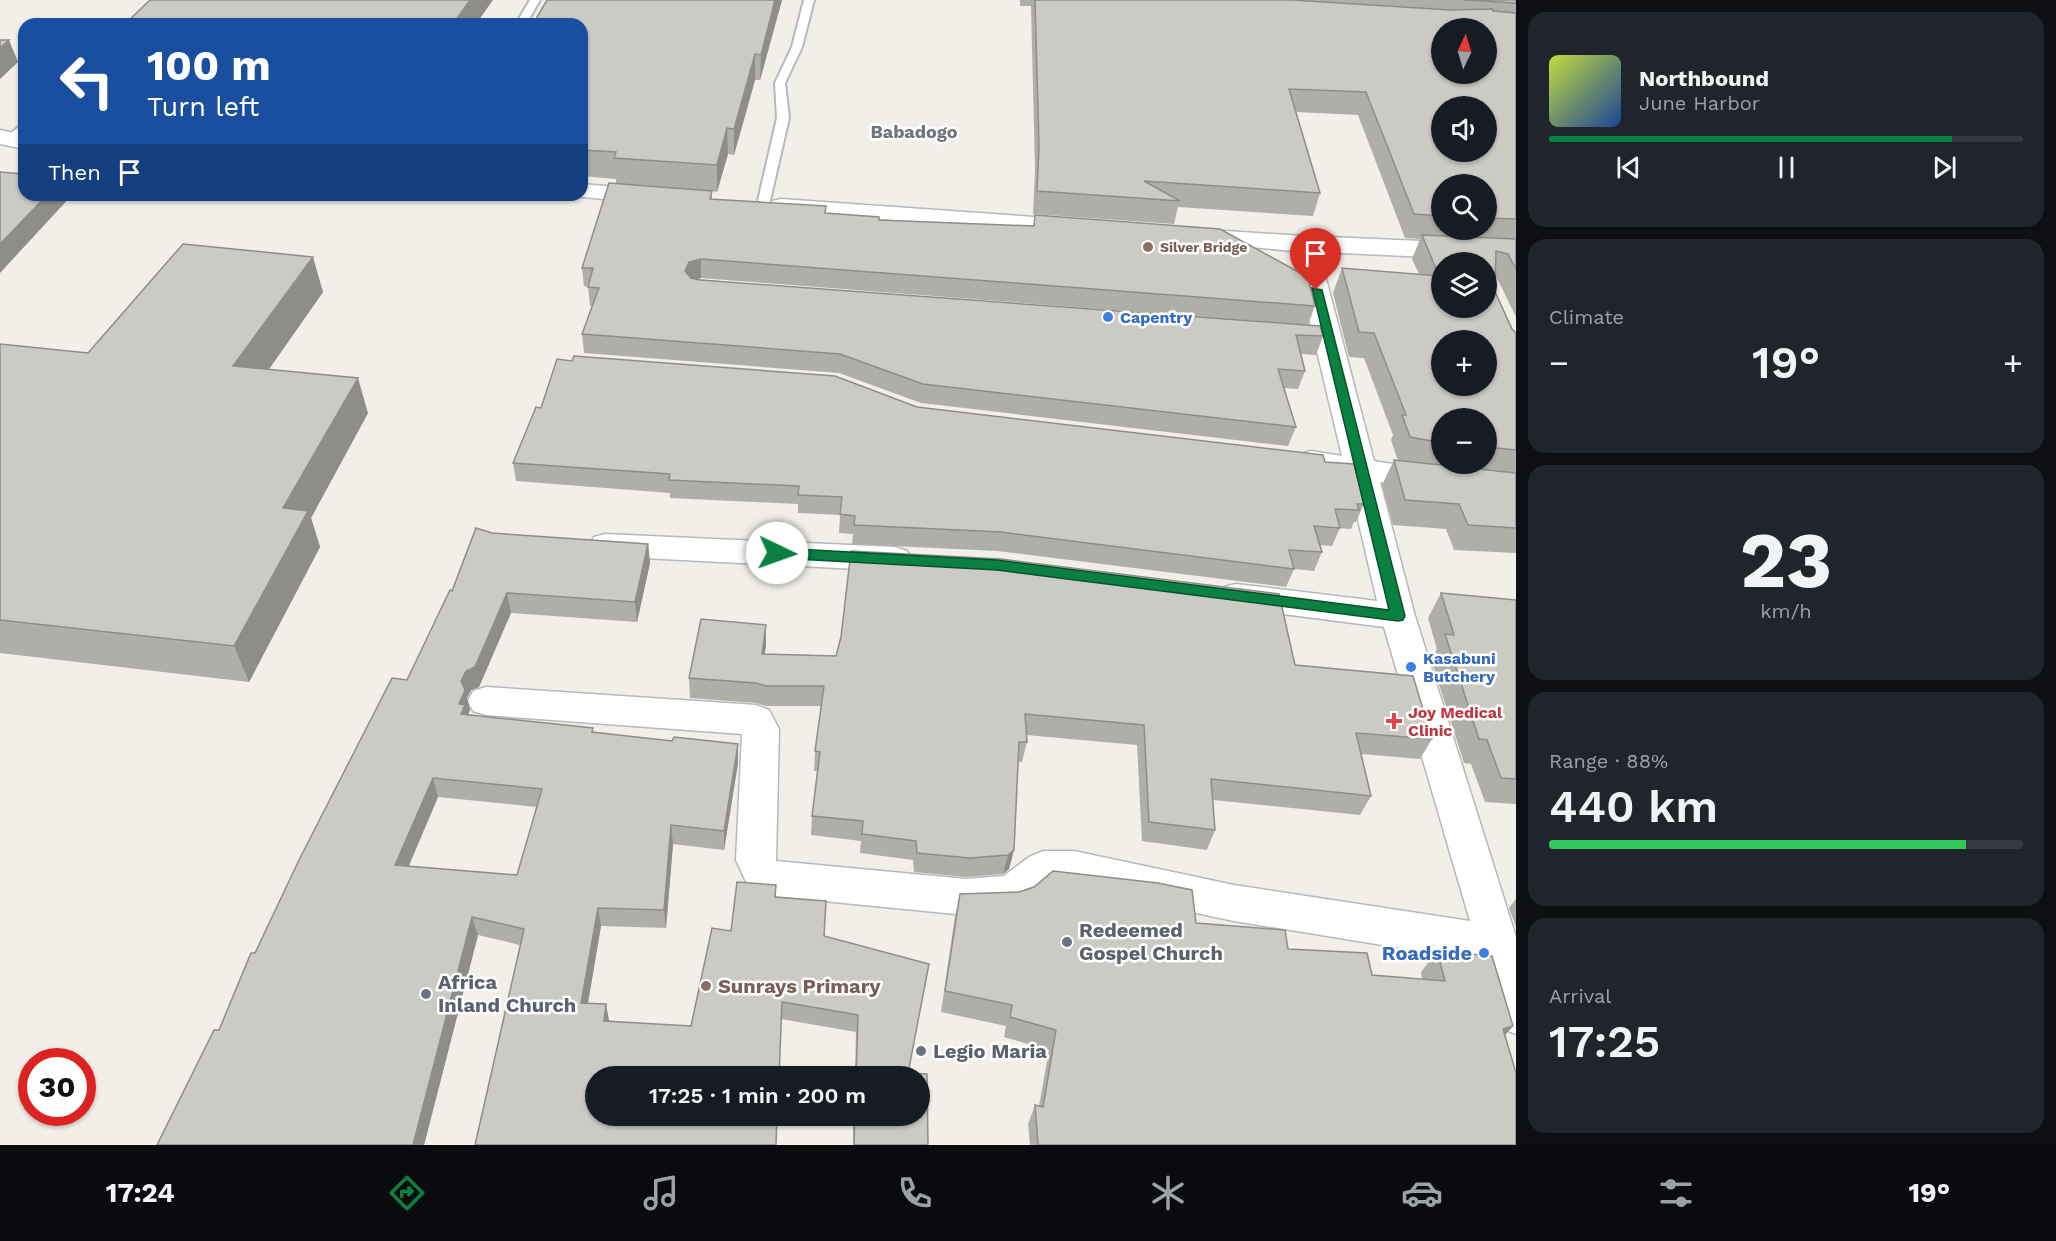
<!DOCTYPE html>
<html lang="en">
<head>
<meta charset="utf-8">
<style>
  :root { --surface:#171b24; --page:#20242c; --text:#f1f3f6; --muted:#9ea1a6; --line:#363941; --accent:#0b8043 }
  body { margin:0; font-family:"Work Sans",sans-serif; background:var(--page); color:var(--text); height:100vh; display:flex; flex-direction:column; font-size:22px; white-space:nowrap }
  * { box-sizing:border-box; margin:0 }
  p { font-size:20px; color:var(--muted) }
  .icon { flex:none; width:33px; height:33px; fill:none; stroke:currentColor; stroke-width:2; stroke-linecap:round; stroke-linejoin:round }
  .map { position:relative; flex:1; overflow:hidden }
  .drawer { display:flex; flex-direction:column; gap:12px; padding:12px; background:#0d0f14; width:540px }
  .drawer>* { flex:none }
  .hud { position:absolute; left:18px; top:18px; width:570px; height:183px; border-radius:18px; box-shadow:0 2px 4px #0004; background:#1a4fa0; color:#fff; overflow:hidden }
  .needle { width:39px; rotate:4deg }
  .fabs { position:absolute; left:1431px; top:18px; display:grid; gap:12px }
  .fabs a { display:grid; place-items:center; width:66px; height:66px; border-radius:50%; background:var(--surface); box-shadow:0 2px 4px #0004; font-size:30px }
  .speed { position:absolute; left:18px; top:1048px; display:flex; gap:12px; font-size:30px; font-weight:700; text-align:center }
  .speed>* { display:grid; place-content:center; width:78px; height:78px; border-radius:50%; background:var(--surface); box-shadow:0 2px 4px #0004; line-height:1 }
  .speed .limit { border:9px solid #d22; background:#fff; color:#111 }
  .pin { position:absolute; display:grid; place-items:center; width:51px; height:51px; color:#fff; margin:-62px -26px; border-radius:50% 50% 50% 0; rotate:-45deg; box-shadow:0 0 6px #0007 }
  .pin .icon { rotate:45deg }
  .me { position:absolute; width:66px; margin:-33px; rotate:93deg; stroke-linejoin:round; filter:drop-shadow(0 0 4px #0008) }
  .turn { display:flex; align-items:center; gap:21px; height:126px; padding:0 30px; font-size:27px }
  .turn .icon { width:78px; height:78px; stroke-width:2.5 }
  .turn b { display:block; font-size:42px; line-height:51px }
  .then { display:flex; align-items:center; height:57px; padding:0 30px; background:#0003; gap:12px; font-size:22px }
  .big { font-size:45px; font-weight:600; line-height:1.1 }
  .drawer .tile { flex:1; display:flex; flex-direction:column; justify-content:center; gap:9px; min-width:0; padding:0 21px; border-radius:18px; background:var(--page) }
  .drawer .dial { align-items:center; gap:0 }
  .dial b { font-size:78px; line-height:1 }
  .song { display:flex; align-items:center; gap:18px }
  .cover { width:72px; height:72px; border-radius:9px; background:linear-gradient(135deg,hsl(70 70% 55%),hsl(220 70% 35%)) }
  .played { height:6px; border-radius:3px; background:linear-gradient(90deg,var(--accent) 85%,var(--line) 85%) }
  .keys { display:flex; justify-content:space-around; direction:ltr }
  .heat { display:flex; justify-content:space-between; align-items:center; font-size:33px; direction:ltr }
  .charge { height:9px; border-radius:4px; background:linear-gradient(90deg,#34c759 88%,var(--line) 0) }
  .trip { position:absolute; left:585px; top:1066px; width:345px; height:60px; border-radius:30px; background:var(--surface); box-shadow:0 2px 4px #0004; font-weight:600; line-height:60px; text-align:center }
  .menu { display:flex; height:96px; justify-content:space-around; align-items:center; background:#090b0e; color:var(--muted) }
  .menu .icon { width:42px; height:42px }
  .menu .selected { color:var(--accent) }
  .menu b { font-size:27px; color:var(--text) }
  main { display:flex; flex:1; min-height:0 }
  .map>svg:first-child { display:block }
</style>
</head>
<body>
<main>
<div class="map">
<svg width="1516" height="1145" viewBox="0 0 1516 1145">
  <rect width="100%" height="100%" fill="#f1efe8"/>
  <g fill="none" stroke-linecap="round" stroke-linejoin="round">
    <defs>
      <g id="service">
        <polygon points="530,0 540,0 526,24 516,24"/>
        <polygon points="804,0 814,0 802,47 785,83 789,118 769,205 763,209 757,205 777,118 775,83 792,47"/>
        <polygon points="24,123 24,132 15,140 7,140 7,136"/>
      </g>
      <g id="minor">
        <polygon points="0,130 24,135 24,149 0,144"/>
        <polygon points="582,184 652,190 660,192 664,197 660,202 652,204 574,196 582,195"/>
        <polygon points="781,199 1077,220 1086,222 1089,227 1086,232 1077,234 772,211 769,206 772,201"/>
        <polygon points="1194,229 1304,236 1516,245 1516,261 1319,252 1374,461 1430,470 1516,477 1516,497 1430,490 1380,482 1415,616 1516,937 1516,1034 1501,1028 1481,961 1234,921 1074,887 1051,887 1026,907 1012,912 966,915 772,896 748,886 736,860 742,734 486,715 473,711 468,701 473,691 486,687 756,705 769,710 779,729 776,861 966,879 1004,876 1029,857 1043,851 1074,851 1234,885 1470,921 1384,627 1236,608 1224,605 1219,596 1224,587 1236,584 1377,601 1348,477 1300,468 1296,461 1300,454 1311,451 1342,456 1293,251 1185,241 1182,236 1185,231"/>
        <polygon points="605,534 895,547 907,551 911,559 907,567 895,571 605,556 594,553 589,545 594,537"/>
      </g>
    </defs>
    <!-- service casing -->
    <use href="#service" stroke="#b5b8bc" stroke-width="4"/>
    <!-- minor casing -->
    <use href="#minor" stroke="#b5b8bc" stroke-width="3"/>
    <!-- service -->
    <use href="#service" fill="#fff" fill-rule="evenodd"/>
    <!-- minor -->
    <use href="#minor" fill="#fff" fill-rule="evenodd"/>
  </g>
  <!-- wall -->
  <g fill="#afaea9" fill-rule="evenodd">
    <polygon points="782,0 760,80 755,80 734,155 728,154 717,192 712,191 712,199 879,220 1033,226 1035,215 1315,306 1308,325 701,278 697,279 1323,336 1316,355 1301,354 1305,371 1298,389 1284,388 1296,427 1288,446 921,403 839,373 584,353 582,334 592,306 590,306 588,287 584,286 582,268 616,184 616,179 582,176 582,24"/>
    <path d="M 1020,0 L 1516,0 L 1516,317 L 1497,278 L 1495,277 L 1495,281 L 1493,286 L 1512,329 L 1516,333 L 1516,553 L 1454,550 L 1446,529 L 1393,525 L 1382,485 L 1394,460 L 1398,461 L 1391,440 L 1393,435 L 1364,358 L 1349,357 L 1333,293 L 1342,268 L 1419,274 L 1412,259 L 1420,239 L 1405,238 L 1358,115 L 1296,112 L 1320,193 L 1313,216 L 1178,207 L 1174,224 L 1033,214 L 1035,170 L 1031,6 L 1020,6 ZM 1442,184 L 1486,184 L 1486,230 L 1442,230 ZM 1442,418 L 1486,418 L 1486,464 L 1442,464 Z"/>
    <polygon points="323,292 269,369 368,413 311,518 320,547 249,682 0,653 0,344 88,353"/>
    <polygon points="917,407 1325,462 1364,504 1356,522 1354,522 1351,529 1340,528 1332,546 1320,545 1322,552 1314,571 1294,569 1286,587 997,551 852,544 853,534 839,533 840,515 798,513 798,504 670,498 670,493 516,481 513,463"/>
    <path d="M 476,528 L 492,533 L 648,544 L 650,563 L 637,622 L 511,613 L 479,687 L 471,690 L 467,698 L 470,710 L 468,715 L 593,728 L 593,732 L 672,741 L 674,737 L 738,744 L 738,763 L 724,850 L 673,844 L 666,928 L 601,926 L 588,1003 L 606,1004 L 609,1021 L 691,1026 L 712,928 L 731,931 L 737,882 L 776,885 L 776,897 L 826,901 L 824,936 L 929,964 L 908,1073 L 927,1074 L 928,1145 L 853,1145 L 853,1116 L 920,1116 L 920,1077 L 855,1077 L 856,1032 L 781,1019 L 779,1077 L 596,1077 L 596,1116 L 777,1116 L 776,1145 L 475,1145 L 520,945 L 478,935 L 424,1145 L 157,1145 L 214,1030 L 219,1030 L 251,953 L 255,953 L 299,860 L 392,678 L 407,680 L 450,590 L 452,591 ZM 438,797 L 537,807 L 517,875 L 409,866 Z"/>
    <polygon points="1441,593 1516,600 1516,804 1485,802 1471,764 1464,763 1431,659 1437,649 1428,618"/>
    <polygon points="766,625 766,646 764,654 1295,665 1432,739 1420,759 1361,754 1371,796 1360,815 1213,800 1215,830 1207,850 1142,841 1137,745 1026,735 1027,742 1022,762 1018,762 1014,850 1009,869 1003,874 966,877 914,872 913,860 860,853 861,841 811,835 812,816 817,771 814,771 815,751 821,706 766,706 756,703 690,698 689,678"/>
    <polygon points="960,894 1196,923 1288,949 1372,975 1422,979 1421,972 1437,951 1513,1026 1505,1035 1516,1145 1030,1145 1028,1124 1035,1105 1039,1106 1049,1050 1004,1037 1006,1026 941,1012 955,916"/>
    <polygon points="1516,899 1516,927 1509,908"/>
  </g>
  <!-- shaded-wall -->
  <g fill="#8f8d8a">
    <polygon points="470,0 493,0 476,24 453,24"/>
    <polygon points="775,0 782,0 760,80 761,55"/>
    <polygon points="9,40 18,62 0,79 0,48"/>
    <polygon points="755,54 755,80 734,155 734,129"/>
    <polygon points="727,128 728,154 717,192 717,165"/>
    <polygon points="47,195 72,195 0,273 0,244"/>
    <polygon points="313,257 323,292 246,402 233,366"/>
    <polygon points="701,259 701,278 690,281 685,271 689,262"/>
    <polygon points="358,378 368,413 311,518 320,547 249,682 234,646 283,508"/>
    <polygon points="648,544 650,563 637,622 635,602"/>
    <polygon points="507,593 511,613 479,687 471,690 467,698 470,710 468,715 466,733 459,704 461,681"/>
    <polygon points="766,625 766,646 762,674 762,654"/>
    <polygon points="738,744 738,763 724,850 724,831"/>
    <polygon points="433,778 438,797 401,883 395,865"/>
    <polygon points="671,825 673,844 666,928 664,910"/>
    <polygon points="1014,850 1009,869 1003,874 1008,855"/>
    <polygon points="598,908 601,926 585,1020 581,1003"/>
    <polygon points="472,917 478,935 424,1145 413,1145"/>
    <polygon points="606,1004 609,1021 604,1021"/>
    <polygon points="1513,1026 1494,1047 1503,1029"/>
  </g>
  <!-- building -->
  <g fill="#cccac5" stroke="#8f8d8a" stroke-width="1.5" fill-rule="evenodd">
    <polygon points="150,0 470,0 453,24 125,24"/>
    <polygon points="547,0 775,0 761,55 755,54 734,129 727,128 717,165 614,158 616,152 582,150 582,24 533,24"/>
    <path d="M 1035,0 L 1292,0 L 1450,10 L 1492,9 L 1493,11 L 1516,13 L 1516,219 L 1486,218 L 1486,184 L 1442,184 L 1442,216 L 1414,214 L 1366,92 L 1289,89 L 1320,193 L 1144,181 L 1180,201 L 1037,191 L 1039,147 ZM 1442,28 L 1486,28 L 1486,74 L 1442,74 ZM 1442,106 L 1486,106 L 1486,152 L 1442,152 Z"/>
    <polygon points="1464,0 1516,0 1516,3"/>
    <polygon points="0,40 9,40 0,48"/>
    <polygon points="0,172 24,174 24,195 47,195 0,244"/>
    <polygon points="609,183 712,191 710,199 826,206 825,213 879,217 879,220 1034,226 1035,215 1220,229 1308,277 1315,306 701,259 689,262 685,271 691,278 700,280 1320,326 1323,336 1296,335 1305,371 1278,369 1296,427 923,384 840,354 582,334 599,288 588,287 593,268 582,268"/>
    <path d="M 1422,235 L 1516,239 L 1516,269 L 1508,254 L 1496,251 L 1495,281 L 1492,285 L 1512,329 L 1516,333 L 1516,450 L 1486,447 L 1486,418 L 1442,418 L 1442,443 L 1410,437 L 1402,415 L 1406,415 L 1374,333 L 1359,332 L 1342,268 L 1439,276 ZM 1442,262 L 1486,262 L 1486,308 L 1442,308 ZM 1442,340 L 1486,340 L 1486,386 L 1442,386 Z"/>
    <polygon points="183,244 313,257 233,366 358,378 283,508 308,511 234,646 0,620 0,344 88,353"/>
    <polygon points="574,356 835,376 917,407 1323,455 1325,462 1354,464 1364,504 1357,504 1359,510 1335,509 1340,528 1314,526 1322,552 1289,550 1294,569 1001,532 854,525 855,516 840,514 842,497 798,495 799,486 669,480 670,474 513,463 536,407 541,408 557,359 572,361"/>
    <polygon points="1394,460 1516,473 1516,528 1468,525 1459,504 1405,500"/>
    <path d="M 476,528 L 492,533 L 648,544 L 635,602 L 507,593 L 475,667 L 466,671 L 461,681 L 465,690 L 459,704 L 465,705 L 461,714 L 593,728 L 592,732 L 672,741 L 674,737 L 738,744 L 724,831 L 671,825 L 664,910 L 598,908 L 581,1003 L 606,1004 L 604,1021 L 691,1026 L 712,928 L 731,931 L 737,882 L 776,885 L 775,897 L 826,901 L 824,936 L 929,964 L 908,1073 L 927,1074 L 928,1145 L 854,1145 L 855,1116 L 920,1116 L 920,1077 L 856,1077 L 858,1015 L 782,1002 L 779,1077 L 596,1077 L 596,1116 L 777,1116 L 776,1145 L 475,1145 L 524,929 L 472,917 L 413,1145 L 157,1145 L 214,1030 L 219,1030 L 251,953 L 255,953 L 299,860 L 392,678 L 407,680 L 450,590 L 452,591 ZM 433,778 L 542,789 L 517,875 L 395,865 Z"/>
    <polygon points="851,551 1001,559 1279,594 1295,665 1413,676 1432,739 1356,733 1371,796 1211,779 1215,830 1149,822 1144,725 1025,714 1027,742 1019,742 1014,850 1008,855 970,858 917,853 916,841 862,834 863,821 812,816 820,752 815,751 824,686 766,686 756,683 689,678 701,619 766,625 762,654 836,656 841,637"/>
    <polygon points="1441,593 1516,600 1516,779 1501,778 1487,740 1479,739 1445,634 1454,635"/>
    <polygon points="1053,871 1158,883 1192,890 1196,923 1285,930 1288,949 1367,953 1372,975 1445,981 1437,951 1492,956 1513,1026 1503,1029 1516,1073 1516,1145 1038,1145 1035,1105 1043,1107 1056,1030 1010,1017 1012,1005 945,991 960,894 1019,892 1034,887"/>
  </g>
  <!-- route -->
  <polygon fill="#0b8043" stroke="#07532c" stroke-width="1.5" points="1312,288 1322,290 1405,616 1403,620 1398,621 997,570 777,558 770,553 777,548 997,560 1389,610"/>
  <!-- markers -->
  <g fill="#8d6e63" stroke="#fff" stroke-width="2">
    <circle cx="1148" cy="247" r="6"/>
    <circle cx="706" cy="986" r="6"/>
  </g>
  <g fill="#3f7fe0" stroke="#fff" stroke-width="2">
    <circle cx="1108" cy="317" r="6"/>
    <circle cx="1411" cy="667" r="6"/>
    <circle cx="1484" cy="953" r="6"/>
  </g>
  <path fill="#e0444e" stroke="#fff" stroke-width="2" d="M1391 712h6v6h6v6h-6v6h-6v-6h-6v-6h6z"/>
  <g fill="#6b7280" stroke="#fff" stroke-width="2">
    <circle cx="1067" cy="942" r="6"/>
    <circle cx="426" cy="994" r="6"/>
    <circle cx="921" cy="1051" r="6"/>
  </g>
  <g text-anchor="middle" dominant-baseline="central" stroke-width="5" stroke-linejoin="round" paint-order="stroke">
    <!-- far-education labels -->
    <g font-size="14" font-weight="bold" fill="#785e54" stroke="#fff" text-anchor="start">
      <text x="1160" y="247">Silver Bridge</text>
    </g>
    <!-- shop labels -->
    <g font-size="16" font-weight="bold" fill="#366cbe" stroke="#fff" text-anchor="start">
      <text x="1120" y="317">Capentry</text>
      <text x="1423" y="658">Kasabuni<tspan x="1423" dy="18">Butchery</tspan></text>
    </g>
    <!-- health labels -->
    <g font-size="16" font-weight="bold" fill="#be3a42" stroke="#fff" text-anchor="start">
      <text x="1408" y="712">Joy Medical<tspan x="1408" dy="18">Clinic</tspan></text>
    </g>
    <!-- far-district labels -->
    <g font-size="18" font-weight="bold" fill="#70757a" stroke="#fff">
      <text x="914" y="131">Babadogo</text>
    </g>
    <!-- near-worship labels -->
    <g font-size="20" font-weight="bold" fill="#5b616d" stroke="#fff" text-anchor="start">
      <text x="1079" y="930">Redeemed<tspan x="1079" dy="23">Gospel Church</tspan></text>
      <text x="438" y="982">Africa<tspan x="438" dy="23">Inland Church</tspan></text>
      <text x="933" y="1051">Legio Maria</text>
    </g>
    <!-- near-shop labels -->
    <g font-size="20" font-weight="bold" fill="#366cbe" stroke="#fff" text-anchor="end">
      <text x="1472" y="953">Roadside</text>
    </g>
    <!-- near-education labels -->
    <g font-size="20" font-weight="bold" fill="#785e54" stroke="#fff" text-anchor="start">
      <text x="718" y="986">Sunrays Primary</text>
    </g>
  </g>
</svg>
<div class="fabs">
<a><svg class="needle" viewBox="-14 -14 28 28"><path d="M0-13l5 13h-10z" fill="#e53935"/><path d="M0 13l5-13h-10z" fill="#9ea1a6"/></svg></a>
<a><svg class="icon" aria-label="sound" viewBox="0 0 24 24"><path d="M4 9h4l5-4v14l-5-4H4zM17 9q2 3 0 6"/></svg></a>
<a><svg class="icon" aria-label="search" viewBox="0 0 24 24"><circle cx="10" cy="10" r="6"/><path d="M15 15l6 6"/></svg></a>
<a><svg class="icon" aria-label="layers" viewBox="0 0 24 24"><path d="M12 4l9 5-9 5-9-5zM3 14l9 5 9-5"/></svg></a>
<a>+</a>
<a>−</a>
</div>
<div class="speed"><div class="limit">30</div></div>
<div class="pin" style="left:1316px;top:290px;background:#d93025"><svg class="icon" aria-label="arrive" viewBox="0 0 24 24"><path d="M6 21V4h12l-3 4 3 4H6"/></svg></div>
<svg class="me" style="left:777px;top:553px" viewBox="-20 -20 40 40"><circle r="19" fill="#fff"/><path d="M0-13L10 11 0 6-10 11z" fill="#0b8043"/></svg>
<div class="trip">17:25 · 1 min · 200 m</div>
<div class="hud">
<div class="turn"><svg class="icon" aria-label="left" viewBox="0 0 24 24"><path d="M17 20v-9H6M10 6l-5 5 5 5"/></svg><div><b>100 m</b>Turn left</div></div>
<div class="then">Then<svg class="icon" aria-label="arrive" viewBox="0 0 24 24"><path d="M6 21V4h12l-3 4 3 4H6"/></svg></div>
</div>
</div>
<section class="drawer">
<div class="tile">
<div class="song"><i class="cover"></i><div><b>Northbound</b><p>June Harbor</p></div></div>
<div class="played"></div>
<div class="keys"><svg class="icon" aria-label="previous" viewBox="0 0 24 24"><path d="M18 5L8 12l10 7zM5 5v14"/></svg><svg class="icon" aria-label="pause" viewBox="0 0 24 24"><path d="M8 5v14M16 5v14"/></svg><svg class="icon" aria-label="next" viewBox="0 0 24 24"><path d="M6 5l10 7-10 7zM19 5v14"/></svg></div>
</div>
<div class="tile"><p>Climate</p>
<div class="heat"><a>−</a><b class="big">19°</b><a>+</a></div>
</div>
<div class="tile dial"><b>23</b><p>km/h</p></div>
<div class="tile"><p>Range · 88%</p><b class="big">440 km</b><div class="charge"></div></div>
<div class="tile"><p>Arrival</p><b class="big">17:25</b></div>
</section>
</main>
<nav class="menu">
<b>17:24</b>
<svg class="icon selected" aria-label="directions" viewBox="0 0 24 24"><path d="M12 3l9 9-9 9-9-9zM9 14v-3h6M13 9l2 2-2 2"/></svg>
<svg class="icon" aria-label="music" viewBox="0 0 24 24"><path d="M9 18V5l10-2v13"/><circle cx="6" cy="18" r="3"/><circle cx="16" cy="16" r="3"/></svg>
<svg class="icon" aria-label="phone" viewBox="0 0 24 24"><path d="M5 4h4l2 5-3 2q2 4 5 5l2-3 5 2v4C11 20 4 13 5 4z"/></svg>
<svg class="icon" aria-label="climate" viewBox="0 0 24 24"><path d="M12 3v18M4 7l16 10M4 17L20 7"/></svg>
<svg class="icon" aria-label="car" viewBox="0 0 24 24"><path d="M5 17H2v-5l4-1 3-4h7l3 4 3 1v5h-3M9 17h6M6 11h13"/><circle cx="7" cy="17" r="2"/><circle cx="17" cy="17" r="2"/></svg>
<svg class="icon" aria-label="filters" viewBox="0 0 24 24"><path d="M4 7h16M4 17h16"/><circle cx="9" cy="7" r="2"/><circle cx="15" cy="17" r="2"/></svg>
<b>19°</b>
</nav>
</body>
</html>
